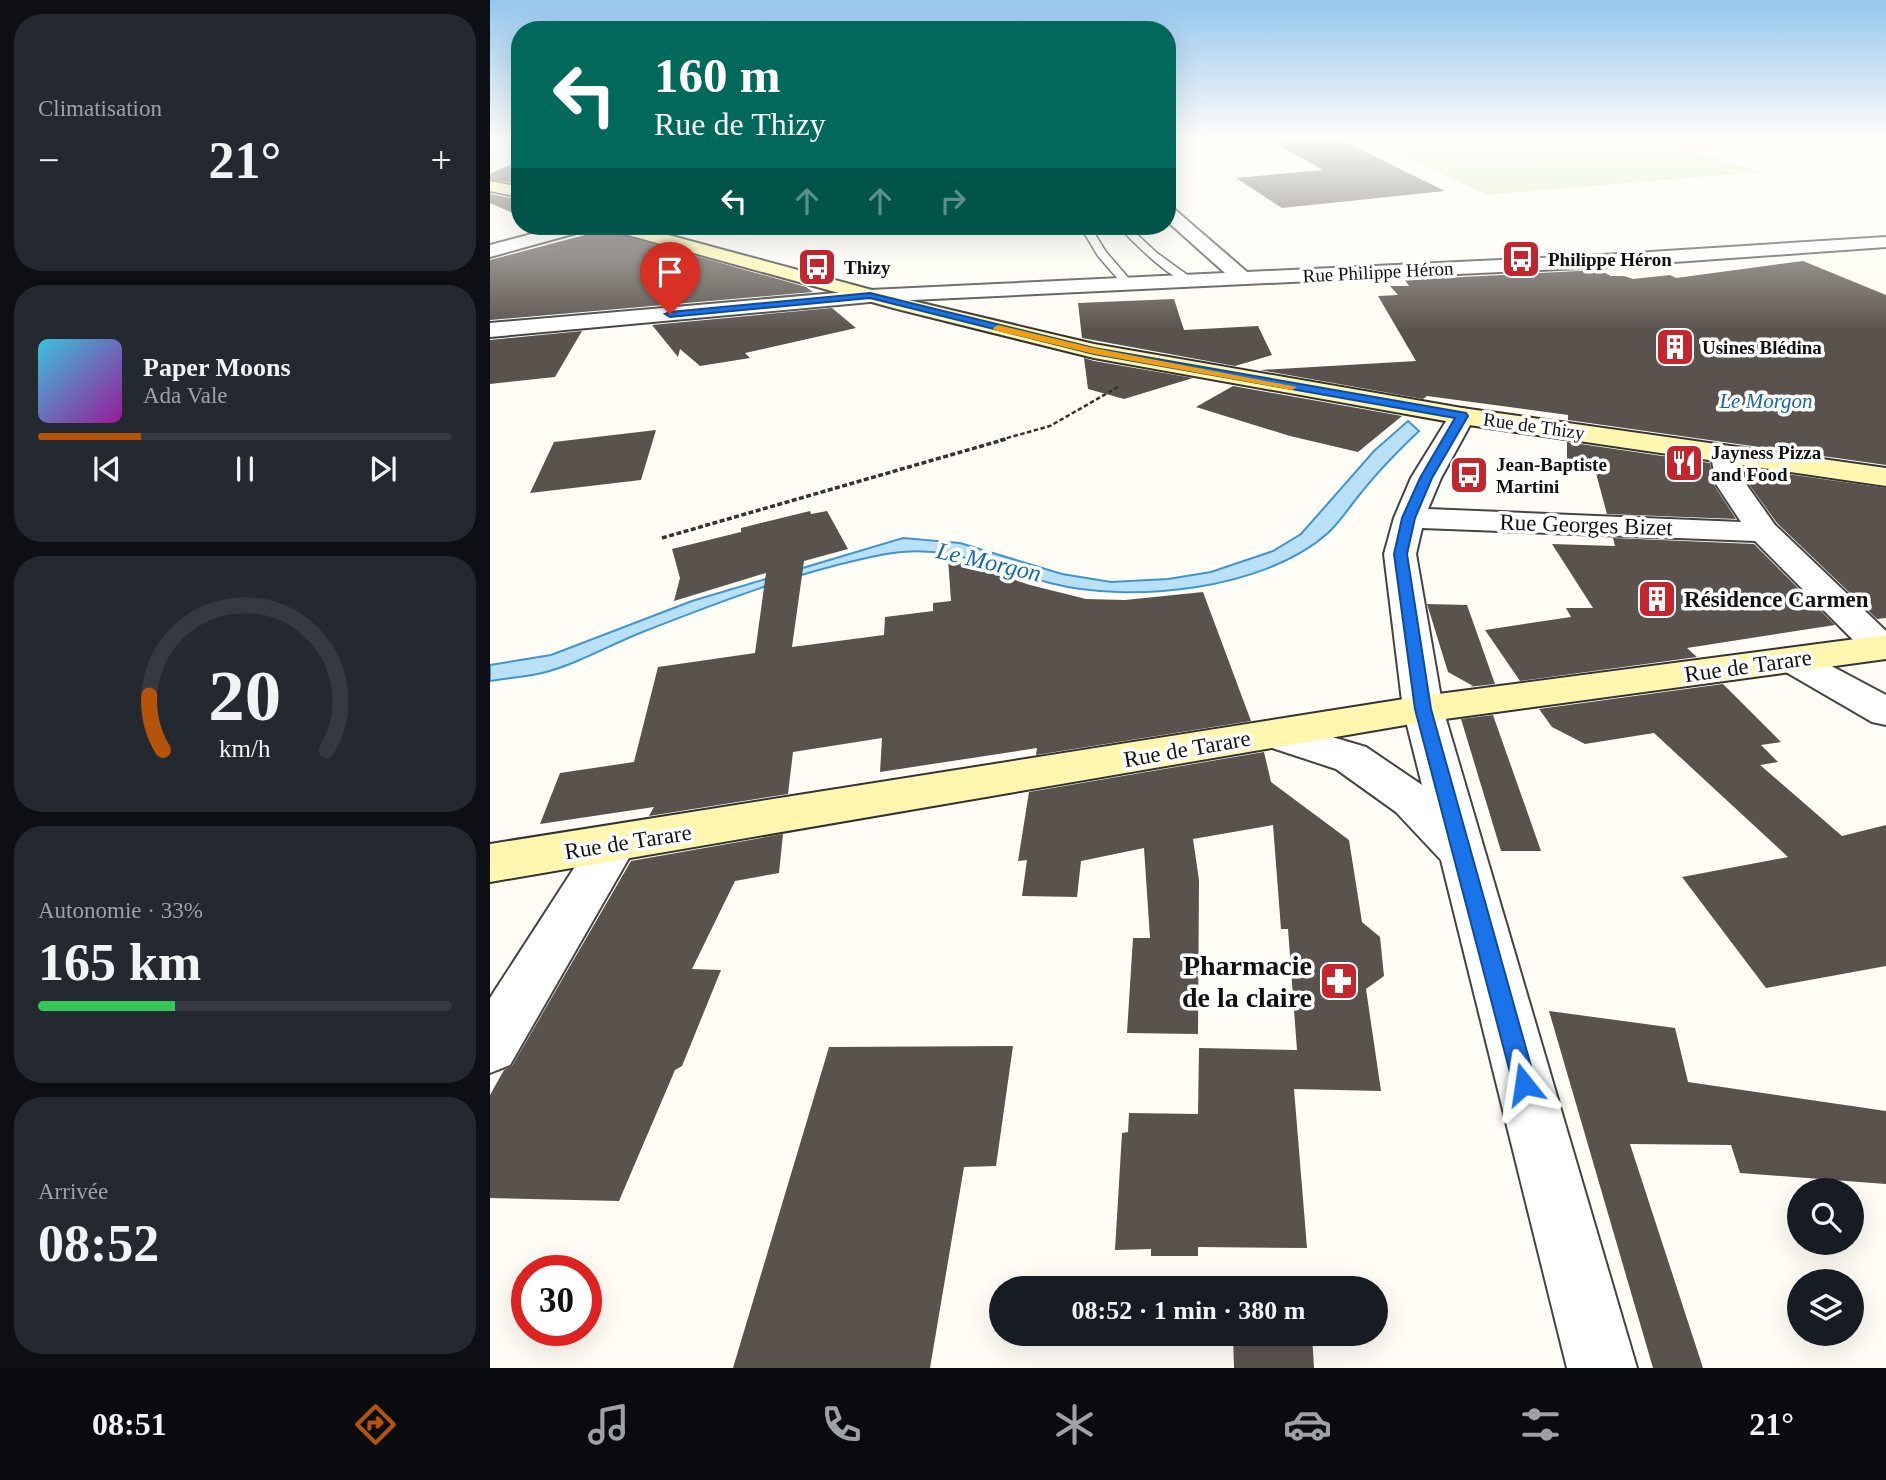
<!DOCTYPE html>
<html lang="fr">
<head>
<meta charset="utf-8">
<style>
  :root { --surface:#171b24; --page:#242831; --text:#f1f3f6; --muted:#9ea1a6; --line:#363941; --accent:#b45309 }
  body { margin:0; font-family:"Times New Roman",serif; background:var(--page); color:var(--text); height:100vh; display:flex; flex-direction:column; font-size:26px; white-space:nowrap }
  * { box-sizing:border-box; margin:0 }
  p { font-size:23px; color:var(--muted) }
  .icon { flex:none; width:38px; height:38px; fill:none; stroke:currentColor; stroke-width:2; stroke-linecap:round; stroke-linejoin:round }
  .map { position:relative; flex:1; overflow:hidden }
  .side { display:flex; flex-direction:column; gap:14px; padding:14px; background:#0d0f14; width:490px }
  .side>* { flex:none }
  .banner { position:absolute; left:21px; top:21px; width:665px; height:214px; border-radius:28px; box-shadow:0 7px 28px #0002; background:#00695c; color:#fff; overflow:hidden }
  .fabs { position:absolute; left:1297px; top:1178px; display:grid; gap:14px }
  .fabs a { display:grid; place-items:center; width:77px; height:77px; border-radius:50%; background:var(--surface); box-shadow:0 7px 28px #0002; font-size:35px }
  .speed { position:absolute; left:21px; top:1255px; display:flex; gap:14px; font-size:35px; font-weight:700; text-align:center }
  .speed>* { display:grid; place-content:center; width:91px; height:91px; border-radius:50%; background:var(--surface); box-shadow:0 7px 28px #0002; line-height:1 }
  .speed .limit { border:10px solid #d22; background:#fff; color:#111 }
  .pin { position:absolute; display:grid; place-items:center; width:60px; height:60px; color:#fff; margin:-72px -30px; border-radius:50% 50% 50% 0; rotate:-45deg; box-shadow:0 0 7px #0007 }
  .pin .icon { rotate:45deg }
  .me { position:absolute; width:77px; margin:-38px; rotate:345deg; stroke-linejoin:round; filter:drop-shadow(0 0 5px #0008) }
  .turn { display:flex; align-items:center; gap:24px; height:147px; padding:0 28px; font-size:32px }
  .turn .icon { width:91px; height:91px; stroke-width:2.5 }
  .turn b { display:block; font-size:49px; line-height:60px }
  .lanes { display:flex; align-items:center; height:66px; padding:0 28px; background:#0003; justify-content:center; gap:35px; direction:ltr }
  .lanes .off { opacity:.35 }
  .big { font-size:52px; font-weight:600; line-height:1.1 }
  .side .card { flex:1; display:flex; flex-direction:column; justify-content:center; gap:10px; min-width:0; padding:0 24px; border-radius:28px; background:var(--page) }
  .side .dial { align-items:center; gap:0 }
  .dial svg { height:182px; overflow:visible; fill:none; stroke:var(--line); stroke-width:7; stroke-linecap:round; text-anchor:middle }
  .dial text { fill:var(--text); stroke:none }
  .song { display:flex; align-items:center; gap:21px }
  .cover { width:84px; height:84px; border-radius:10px; background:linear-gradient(135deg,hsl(190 70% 55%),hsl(300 70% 35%)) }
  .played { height:7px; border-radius:4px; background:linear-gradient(90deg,var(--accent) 25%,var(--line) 25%) }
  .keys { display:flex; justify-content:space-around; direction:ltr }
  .heat { display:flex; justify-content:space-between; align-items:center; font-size:38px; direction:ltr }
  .charge { height:10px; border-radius:5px; background:linear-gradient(90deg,#34c759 33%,var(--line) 0) }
  .trip { position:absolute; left:499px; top:1276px; width:399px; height:70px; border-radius:35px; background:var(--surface); box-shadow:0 7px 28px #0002; font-weight:600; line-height:70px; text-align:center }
  .menu { display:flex; height:112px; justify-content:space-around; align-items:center; background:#090b0e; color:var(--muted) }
  .menu .icon { width:49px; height:49px }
  .menu .current { color:var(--accent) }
  .menu b { font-size:32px; color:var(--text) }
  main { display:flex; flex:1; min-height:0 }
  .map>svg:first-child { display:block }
</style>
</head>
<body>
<main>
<section class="side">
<div class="card"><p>Climatisation</p>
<div class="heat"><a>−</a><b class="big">21°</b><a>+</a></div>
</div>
<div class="card">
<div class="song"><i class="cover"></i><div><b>Paper Moons</b><p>Ada Vale</p></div></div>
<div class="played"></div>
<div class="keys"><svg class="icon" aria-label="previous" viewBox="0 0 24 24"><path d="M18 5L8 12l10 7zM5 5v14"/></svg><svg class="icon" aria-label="pause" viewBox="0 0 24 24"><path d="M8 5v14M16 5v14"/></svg><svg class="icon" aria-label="next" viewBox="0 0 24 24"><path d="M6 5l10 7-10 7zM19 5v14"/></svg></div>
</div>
<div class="card dial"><svg viewBox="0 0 100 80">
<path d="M14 69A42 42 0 1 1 86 69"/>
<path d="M14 69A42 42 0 0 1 8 45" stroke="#b45309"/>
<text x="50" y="56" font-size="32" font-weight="700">20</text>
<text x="50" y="72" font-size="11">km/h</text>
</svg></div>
<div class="card"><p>Autonomie · 33%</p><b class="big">165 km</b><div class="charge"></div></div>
<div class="card"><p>Arrivée</p><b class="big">08:52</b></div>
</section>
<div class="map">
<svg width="1396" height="1368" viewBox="0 0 1396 1368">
  <rect width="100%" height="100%" fill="#fffdf5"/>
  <!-- green -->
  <polygon fill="#d5ebbd" points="878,140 1167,140 1270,172 998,195"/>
  <!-- water -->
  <path fill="#b9e0f7" stroke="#3f96cf" stroke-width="2" d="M 918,421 L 929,431 C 908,451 889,470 871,493 C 860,506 850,522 838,533 C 774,590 640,604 560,583 C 502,568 458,543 396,554 C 312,570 229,602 150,633 C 118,646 85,665 52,673 C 35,677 17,678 0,681 L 0,665 L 61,655 L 202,601 L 413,538 L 470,543 L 572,574 L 621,582 L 678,579 L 721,572 L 783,551 L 811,534 L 884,451 Z"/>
  <!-- building -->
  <g fill="#5a524d">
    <polygon points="779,140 851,140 955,191 792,208 746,178 833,170"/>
    <polygon points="30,160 30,184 0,179 0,174"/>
    <polygon points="0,194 30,200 30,216 0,203"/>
    <polygon points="114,230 316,287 323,292 0,320 0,260"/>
    <polygon points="1313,261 1396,295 1396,465 1078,420 1078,415 937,396 933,399 770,370 926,361 888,296 908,295 900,286 919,286 915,280 1109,270 1121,276 1134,276 1143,279 1180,275 1186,278"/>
    <polygon points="684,299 694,330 768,326 782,355 745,366 592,338 588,303"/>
    <polygon points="342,308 366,328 255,353 260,358 210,366 190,349 188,357 162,325"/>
    <polygon points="92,331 65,377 0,384 0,340"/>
    <polygon points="594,358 604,361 703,378 634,399 598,389"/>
    <polygon points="743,386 912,416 868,452 800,436 706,407"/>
    <polygon points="166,430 151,480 40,493 64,442"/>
    <polygon points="1077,442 1220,463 1224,485 1246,519 1117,514 1104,466 1077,462"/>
    <polygon points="1255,468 1396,488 1396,618 1387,619 1287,523 1258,483"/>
    <polygon points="320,511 321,514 337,511 358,549 314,561 302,647 394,635 395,617 443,611 443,603 461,601 458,558 540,585 596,599 635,600 713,592 761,721 546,755 547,748 390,772 392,738 303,752 298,794 159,816 164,807 50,824 70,773 144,762 168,667 265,653 276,573 184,601 190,578 182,549 251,532 251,528"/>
    <polygon points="1123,538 1264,544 1345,625 1197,648 1207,657 1030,681 995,630 1081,617 1076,608 1103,608 1062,544 1125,546"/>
    <polygon points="937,604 977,605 1005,684 978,687 983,686 958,672"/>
    <polygon points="1233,684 1291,742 1271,745 1288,762 1270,765 1352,836 1396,825 1396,966 1276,988 1192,877 1298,857 1164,733 1095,744 1062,727 1049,709"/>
    <polygon points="1003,715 1051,851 1011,851 971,719"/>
    <polygon points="774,752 781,782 859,840 872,922 890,937 894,976 876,989 891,1091 804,1089 817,1248 708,1247 708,1256 661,1256 661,1249 625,1250 632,1133 638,1132 639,1113 708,1114 709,1048 807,1050 798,929 791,929 783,825 703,839 709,880 708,1034 637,1033 643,938 660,938 654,848 591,861 587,897 532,896 537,860 528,861 539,792"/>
    <polygon points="293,834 289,873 245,881 202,969 231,970 192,1066 185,1070 129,1201 0,1198 0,1095 14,1070 22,1066 141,861"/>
    <polygon points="1059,1011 1185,1028 1198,1082 1396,1111 1396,1184 1250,1173 1241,1145 1140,1144 1213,1368 1163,1368"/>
    <polygon points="523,1046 506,1166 474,1167 440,1368 243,1368 339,1047"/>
    <polygon points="743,1334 822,1334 824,1368 744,1368"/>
  </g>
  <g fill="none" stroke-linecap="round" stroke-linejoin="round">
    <defs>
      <g id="service">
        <polygon points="590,226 600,226 616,252 642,282 642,286 634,286 608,256"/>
        <path d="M 628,226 L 638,226 L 667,253 L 703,279 L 703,283 C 685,285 641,240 628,226 Z"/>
      </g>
      <g id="minor">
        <polygon points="972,408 981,410 985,416 951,478 938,509 1251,522 1226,484 1221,455 1225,449 1235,447 1245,449 1249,455 1256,484 1285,525 1396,631 1396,659 1379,656 1265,541 932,528 926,554 953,709 1147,1368 1077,1368 951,860 906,812 846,769 770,744 764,734 770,724 784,720 876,747 932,785 913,709 894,554 904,518 921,478 963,410"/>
        <polygon points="1302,648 1315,652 1396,695 1396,725 1382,722 1289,668 1283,660 1289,652"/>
        <polygon points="124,826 140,831 147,844 20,1065 0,1073 0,998 108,831"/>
      </g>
      <g id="tertiary">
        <polygon points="677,207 683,208 757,272 1113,255 1396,237 1396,247 1113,267 380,302 0,337 0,323 380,290 735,273 677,221"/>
        <polygon points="72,226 100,226 97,230 0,257 0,245"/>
      </g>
      <g id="secondary">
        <polygon points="0,181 30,187 30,197 0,191"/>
        <polygon points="117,226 145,226 419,300 604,344 972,408 1396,468 1396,486 972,424 604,358 407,309 120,230"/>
        <polygon points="1396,635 1396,659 933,722 0,882 0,844 933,696"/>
      </g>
    </defs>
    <!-- service casing -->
    <use href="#service" stroke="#444" stroke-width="3"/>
    <!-- minor casing -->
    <use href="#minor" stroke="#444" stroke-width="4"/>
    <!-- tertiary casing -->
    <use href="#tertiary" stroke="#444" stroke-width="4"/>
    <!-- secondary casing -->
    <use href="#secondary" stroke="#333" stroke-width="4"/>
    <!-- path-far1 -->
    <polyline stroke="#333" stroke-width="2.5" stroke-dasharray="4.5 2.5" stroke-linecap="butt" points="510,440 560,426 628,387"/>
    <!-- path -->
    <polyline stroke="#333" stroke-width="3.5" stroke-dasharray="5 2.5" stroke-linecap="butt" points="172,538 516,439"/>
    <!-- service -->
    <use href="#service" fill="#fff" fill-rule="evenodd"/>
    <!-- minor -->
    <use href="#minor" fill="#fff" fill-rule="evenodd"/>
    <!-- tertiary -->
    <use href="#tertiary" fill="#fff" fill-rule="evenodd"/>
    <!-- secondary -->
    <use href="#secondary" fill="#fff6b0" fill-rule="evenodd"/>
  </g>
  <!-- sky -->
  <linearGradient id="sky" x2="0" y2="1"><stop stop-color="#95c6ee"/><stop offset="0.42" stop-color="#fffefa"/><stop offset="1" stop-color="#fffefa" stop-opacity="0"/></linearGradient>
  <rect width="1396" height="331" fill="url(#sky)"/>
  <!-- route -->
  <polygon fill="#1a73e8" stroke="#114b97" stroke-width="2" points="380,293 604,348 976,413 978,416 942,478 925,518 917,554 941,709 1046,1084 1043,1092 1034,1095 1026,1092 1023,1084 925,709 904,554 912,518 930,478 965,418 604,354 380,298 180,317 175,314 180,312"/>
  <!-- slow -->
  <polygon fill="#f59e0b" points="508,325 604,348 807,387 802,390 604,354 504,330 503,328"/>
  <!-- icons -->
  <defs>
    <symbol id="bus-square" viewBox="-11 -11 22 22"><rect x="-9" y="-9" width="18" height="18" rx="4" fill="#c4262e" stroke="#fff"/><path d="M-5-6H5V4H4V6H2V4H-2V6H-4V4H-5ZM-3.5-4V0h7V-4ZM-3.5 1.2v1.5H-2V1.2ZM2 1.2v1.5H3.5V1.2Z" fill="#fff"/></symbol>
    <symbol id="building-square" viewBox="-11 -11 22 22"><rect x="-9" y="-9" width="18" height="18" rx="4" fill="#c4262e" stroke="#fff"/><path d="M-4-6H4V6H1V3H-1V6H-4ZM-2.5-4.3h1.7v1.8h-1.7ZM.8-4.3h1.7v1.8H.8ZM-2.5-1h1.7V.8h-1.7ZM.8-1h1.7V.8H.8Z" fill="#fff"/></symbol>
    <symbol id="restaurant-square" viewBox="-11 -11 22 22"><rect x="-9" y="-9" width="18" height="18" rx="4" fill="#c4262e" stroke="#fff"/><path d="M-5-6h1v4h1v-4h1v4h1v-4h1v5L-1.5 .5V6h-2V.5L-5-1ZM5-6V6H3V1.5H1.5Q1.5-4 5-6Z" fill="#fff"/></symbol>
    <symbol id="pharmacy-square" viewBox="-11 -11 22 22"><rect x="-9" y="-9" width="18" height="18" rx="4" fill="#c4262e" stroke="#fff"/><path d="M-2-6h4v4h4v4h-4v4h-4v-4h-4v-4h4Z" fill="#fff"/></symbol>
  </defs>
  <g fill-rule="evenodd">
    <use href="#bus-square" x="1009" y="237" width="44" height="44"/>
    <use href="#bus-square" x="305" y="245" width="44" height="44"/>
    <use href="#building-square" x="1163" y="325" width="44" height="44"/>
    <use href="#restaurant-square" x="1172" y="441" width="44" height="44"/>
    <use href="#bus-square" x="957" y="453" width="44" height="44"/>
    <use href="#building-square" x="1145" y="577" width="44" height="44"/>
    <use href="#pharmacy-square" x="827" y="959" width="44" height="44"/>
  </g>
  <g text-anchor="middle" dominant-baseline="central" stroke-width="7" stroke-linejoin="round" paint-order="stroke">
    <!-- far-poi labels -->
    <g font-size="19" font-weight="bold" fill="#111" stroke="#fff" text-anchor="start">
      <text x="1058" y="259">Philippe Héron</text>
      <text x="354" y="267">Thizy</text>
      <text x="1212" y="347">Usines Blédina</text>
      <text x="1221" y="452">Jayness Pizza<tspan x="1221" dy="22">and Food</tspan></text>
      <text x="1006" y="464">Jean-Baptiste<tspan x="1006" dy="22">Martini</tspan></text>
    </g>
    <!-- far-street labels -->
    <g font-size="19" fill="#111" stroke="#fff">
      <text transform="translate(888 272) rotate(-3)">Rue Philippe Héron</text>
      <text transform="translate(1044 426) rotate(8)">Rue de Thizy</text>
    </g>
    <!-- far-water labels -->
    <g font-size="21" font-style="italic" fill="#1768a6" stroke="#fff">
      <text x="1276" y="401">Le Morgon</text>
    </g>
    <!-- street labels -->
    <g font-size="23" fill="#111" stroke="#fff">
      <text transform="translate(1096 525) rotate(2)">Rue Georges Bizet</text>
      <text transform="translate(1258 666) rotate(-8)">Rue de Tarare</text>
      <text transform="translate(697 749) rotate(-10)">Rue de Tarare</text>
      <text transform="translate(138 842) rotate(-9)">Rue de Tarare</text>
    </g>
    <!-- poi labels -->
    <g font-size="23" font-weight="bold" fill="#111" stroke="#fff" text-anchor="start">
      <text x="1194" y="599">Résidence Carmen</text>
    </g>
    <!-- water labels -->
    <g font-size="24" font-style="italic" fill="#1768a6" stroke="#fff">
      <text transform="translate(499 562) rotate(13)">Le Morgon</text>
    </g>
    <!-- near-poi labels -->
    <g font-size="28" font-weight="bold" fill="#111" stroke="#fff" text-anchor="end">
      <text x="822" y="965">Pharmacie<tspan x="822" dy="32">de la claire</tspan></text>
    </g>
  </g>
</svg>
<div class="fabs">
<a><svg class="icon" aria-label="search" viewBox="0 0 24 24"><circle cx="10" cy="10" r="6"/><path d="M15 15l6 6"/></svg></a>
<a><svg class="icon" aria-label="layers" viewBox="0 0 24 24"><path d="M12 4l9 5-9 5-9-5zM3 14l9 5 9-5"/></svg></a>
</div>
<div class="speed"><div class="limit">30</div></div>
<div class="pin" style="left:180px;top:314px;background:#d93025"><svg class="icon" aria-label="arrive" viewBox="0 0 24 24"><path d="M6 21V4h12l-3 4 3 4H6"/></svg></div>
<svg class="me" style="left:1034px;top:1084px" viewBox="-20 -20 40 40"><path d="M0-17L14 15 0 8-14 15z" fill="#1a73e8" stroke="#fff" stroke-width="4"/></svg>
<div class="trip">08:52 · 1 min · 380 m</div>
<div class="banner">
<div class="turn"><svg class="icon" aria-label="left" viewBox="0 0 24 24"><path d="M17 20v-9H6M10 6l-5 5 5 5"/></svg><div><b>160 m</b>Rue de Thizy</div></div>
<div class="lanes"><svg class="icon" aria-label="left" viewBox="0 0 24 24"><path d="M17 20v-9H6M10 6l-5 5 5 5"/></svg><svg class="icon off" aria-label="ahead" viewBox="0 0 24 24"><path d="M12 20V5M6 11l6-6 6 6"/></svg><svg class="icon off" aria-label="ahead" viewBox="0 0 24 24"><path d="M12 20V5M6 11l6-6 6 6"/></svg><svg class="icon off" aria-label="right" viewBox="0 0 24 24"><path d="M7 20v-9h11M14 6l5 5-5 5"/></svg></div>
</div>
</div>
</main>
<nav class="menu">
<b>08:51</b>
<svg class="icon current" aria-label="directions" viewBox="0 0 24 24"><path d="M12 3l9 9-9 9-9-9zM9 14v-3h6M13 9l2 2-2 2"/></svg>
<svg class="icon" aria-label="music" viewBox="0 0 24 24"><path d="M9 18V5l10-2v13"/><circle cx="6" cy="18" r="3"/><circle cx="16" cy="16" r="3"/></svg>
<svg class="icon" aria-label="phone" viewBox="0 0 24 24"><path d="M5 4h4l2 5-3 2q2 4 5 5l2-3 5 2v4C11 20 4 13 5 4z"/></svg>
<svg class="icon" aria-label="climate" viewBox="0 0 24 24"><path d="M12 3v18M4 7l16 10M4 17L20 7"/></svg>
<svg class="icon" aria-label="car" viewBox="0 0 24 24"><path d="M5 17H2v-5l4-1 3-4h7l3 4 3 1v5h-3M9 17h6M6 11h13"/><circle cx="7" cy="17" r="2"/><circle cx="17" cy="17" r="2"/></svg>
<svg class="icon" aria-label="filters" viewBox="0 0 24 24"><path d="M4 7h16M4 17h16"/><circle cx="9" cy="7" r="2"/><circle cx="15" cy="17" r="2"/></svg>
<b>21°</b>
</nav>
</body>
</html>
